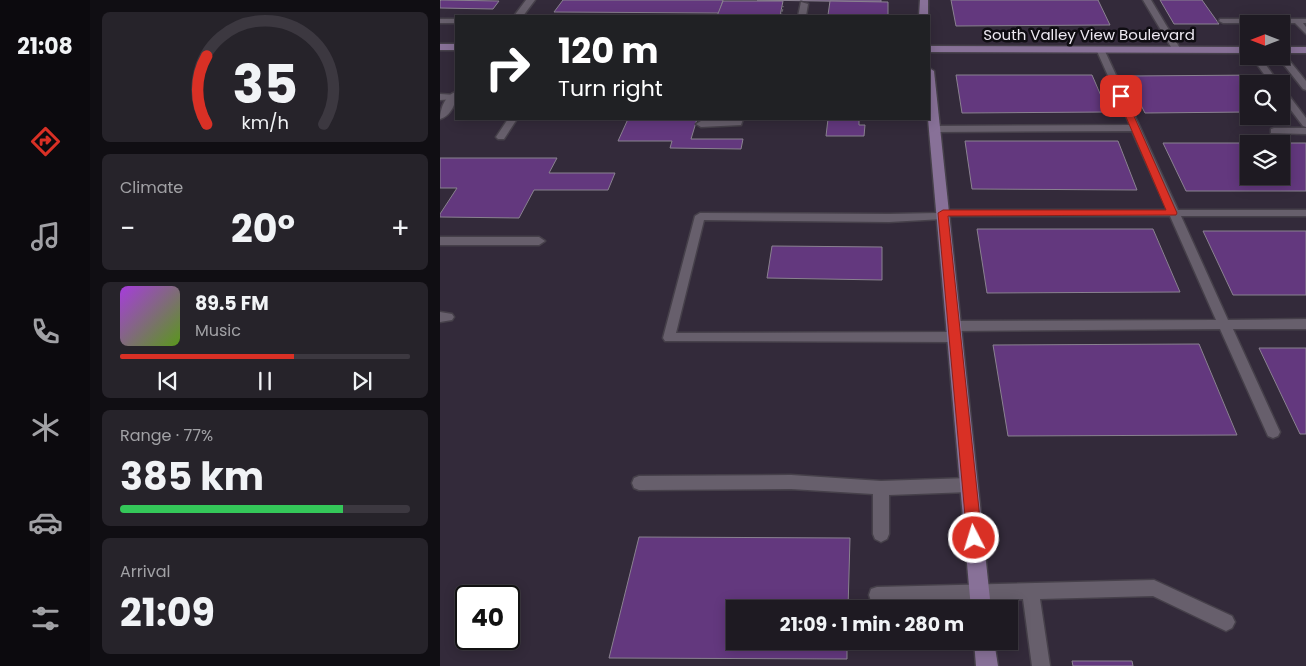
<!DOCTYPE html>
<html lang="en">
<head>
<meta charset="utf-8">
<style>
  :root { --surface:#1e1a22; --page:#26232a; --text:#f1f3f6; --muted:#a1a1a5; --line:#3c3840; --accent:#d93025 }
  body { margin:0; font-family:Poppins,sans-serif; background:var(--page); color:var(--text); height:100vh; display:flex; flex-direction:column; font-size:19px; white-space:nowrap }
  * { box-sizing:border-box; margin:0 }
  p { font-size:16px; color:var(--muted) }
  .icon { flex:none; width:28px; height:28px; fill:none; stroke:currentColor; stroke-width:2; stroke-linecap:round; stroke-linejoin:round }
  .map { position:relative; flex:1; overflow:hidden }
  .details { display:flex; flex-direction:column; gap:12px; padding:12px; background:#100e13; width:350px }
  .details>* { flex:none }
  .top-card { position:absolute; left:15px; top:15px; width:475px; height:105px; border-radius:0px; box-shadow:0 2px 12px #0003,0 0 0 1px var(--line); background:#202124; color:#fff; overflow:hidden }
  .needle { width:32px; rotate:270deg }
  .controls { position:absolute; left:800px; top:15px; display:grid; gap:10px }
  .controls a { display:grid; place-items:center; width:50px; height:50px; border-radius:0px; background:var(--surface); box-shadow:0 2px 12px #0003,0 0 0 1px var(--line); font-size:25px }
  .speed { position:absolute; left:15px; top:585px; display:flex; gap:10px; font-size:25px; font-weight:700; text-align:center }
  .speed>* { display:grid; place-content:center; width:65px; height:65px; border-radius:50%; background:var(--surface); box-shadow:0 2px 12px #0003,0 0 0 1px var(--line); line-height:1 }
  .speed .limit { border:2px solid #111; border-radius:8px; background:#fff; color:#111 }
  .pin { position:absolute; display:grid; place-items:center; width:42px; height:42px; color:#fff; margin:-21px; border-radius:10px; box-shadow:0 2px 8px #0006 }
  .me { position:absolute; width:55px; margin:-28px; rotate:355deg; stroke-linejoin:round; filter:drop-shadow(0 0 4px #0008) }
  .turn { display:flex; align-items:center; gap:18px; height:105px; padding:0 20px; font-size:22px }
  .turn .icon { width:65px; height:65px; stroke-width:2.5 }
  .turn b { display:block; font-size:35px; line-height:42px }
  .big { font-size:38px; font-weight:700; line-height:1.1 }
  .details .card { flex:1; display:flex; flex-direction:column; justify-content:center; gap:8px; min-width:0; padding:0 18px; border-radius:8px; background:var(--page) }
  .details .dial { align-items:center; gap:0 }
  .dial svg { height:130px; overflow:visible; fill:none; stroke:var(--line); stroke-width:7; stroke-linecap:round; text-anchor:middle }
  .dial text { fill:var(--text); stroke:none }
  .song { display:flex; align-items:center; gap:15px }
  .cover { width:60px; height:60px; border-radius:8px; background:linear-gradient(135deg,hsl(280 70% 55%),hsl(90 70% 35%)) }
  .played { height:5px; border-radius:2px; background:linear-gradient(90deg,var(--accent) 60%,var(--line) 60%) }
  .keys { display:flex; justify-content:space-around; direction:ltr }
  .heat { display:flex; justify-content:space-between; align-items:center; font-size:28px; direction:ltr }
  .charge { height:8px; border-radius:4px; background:linear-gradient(90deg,#34c759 77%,var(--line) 0) }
  .trip { position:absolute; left:286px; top:600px; width:292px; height:50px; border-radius:0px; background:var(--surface); box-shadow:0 2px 12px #0003,0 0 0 1px var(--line); font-weight:700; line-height:50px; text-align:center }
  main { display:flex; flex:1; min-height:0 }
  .menu { display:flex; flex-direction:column; width:90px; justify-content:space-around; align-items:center; background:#0c0a0e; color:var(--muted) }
  .menu .icon { width:35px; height:35px }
  .menu .current { color:var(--accent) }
  .menu b { font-size:22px; color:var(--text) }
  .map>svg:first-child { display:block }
</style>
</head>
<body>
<main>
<nav class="menu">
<b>21:08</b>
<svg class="icon current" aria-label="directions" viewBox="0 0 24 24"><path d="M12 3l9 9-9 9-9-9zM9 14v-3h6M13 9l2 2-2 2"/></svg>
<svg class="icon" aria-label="music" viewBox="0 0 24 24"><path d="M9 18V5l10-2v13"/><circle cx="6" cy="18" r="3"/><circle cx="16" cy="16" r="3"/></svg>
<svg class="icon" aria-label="phone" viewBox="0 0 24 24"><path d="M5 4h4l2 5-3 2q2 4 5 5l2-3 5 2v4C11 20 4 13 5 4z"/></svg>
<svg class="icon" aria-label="climate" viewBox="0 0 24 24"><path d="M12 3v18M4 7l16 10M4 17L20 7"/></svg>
<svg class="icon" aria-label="car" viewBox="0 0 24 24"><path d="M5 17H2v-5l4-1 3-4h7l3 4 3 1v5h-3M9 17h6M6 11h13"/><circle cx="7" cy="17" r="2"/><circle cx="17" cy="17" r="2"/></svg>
<svg class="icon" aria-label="filters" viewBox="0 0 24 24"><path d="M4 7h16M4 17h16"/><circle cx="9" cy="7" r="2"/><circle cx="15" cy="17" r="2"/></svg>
</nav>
<section class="details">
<div class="card dial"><svg viewBox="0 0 100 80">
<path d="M14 69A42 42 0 1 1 86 69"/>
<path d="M14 69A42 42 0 0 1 14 27" stroke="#d93025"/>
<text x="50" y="56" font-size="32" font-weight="700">35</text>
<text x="50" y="72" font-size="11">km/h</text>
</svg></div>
<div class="card"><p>Climate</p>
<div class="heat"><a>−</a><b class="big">20°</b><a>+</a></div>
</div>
<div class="card">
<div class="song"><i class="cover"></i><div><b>89.5 FM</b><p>Music</p></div></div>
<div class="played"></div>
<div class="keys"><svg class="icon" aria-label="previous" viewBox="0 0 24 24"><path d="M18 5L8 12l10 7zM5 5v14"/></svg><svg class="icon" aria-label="pause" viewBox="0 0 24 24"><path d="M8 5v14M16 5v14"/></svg><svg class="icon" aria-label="next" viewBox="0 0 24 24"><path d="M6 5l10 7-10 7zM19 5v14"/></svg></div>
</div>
<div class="card"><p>Range · 77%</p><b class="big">385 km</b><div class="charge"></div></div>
<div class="card"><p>Arrival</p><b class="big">21:09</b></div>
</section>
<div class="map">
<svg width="866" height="666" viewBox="0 0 866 666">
  <rect width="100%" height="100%" fill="#28222d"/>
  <!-- built -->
  <path fill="#332a3a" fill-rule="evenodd" d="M 0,0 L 866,0 L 866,666 L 0,666 ZM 16,16 L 489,16 L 489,119 L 16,119 ZM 809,24 L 841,24 L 841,56 L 809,56 ZM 809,84 L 841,84 L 841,116 L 809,116 ZM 809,144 L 841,144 L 841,176 L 809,176 ZM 26,596 L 69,596 L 69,639 L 26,639 ZM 295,609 L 570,609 L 570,641 L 295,641 Z"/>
  <!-- building -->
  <g fill="#63387e" stroke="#8a8290" fill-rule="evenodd">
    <polygon points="123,0 283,0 279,13 114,12"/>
    <polygon points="317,0 441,0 441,2"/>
    <polygon points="511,0 658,0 670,25 516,26"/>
    <polygon points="720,0 762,0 779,24 734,24"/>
    <polygon points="0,1 1,0 59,1 53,9 0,8"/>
    <polygon points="283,1 343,1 340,16 277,16"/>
    <polygon points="390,1 448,2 448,15 388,15"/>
    <polygon points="516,75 652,75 668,112 522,113"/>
    <polygon points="822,75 829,84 809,84 809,112 705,113 686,76"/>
    <polygon points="188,119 257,119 251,139 303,139 301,149 230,148 232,141 178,141"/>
    <polygon points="388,119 419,119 419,125 425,125 424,136 386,136"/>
    <polygon points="525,141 678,141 697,190 532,189"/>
    <path d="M 723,143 L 866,143 L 866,191 L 746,191 ZM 809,144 L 841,144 L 841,176 L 809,176 Z"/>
    <polygon points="0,158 117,158 109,173 175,173 168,190 94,190 79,218 0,217 0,214 17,188 0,188"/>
    <polygon points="537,229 713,229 740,292 547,293"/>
    <polygon points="763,231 866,231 866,295 793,295"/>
    <polygon points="332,246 442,247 442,280 327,278"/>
    <polygon points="759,344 797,435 568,436 553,345"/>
    <polygon points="819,348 866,348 866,434 860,434"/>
    <polygon points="199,537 410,538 408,609 295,609 295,641 407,641 407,659 169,658"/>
    <polygon points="632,661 692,661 693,666 633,666"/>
  </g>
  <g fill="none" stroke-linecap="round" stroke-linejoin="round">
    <defs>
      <g id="lane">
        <polygon points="703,0 711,0 741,50 740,52 734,52"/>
        <polygon points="361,2 368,4 366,16 358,16"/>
        <rect x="0" y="19" width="16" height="4"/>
        <polygon points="780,19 866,19 866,23 863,23 866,27 866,34 855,23 783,23 779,21"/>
        <polygon points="657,47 664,49 738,210 866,210 866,216 741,216 788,320 866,319 866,329 793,329 840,432 838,436 833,438 828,436 780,329 514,331 510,329 508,326 510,323 514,321 776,320 730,216 508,216 503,219 449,222 264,220 236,333 515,332 519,334 521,337 519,340 515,342 225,341 223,338 255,216 260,213 449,214 498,213 503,210 727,210 692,131 495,132 490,129 495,126 690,125 656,49"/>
        <polygon points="841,54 844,54 866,81 866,90 863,89 837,56 841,56"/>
        <polygon points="811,56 819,56 840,84 831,84"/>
        <polygon points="841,88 844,89 866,118 866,127 863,126 841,97"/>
        <polygon points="0,94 16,95 16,99 0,100"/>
        <polygon points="68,119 77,119 64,139 58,139 56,137"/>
        <polygon points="295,119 303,119 301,125 261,127 256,124 261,121 294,120"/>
        <polygon points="834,128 866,128 866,134 831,133 831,129"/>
        <polygon points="0,237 99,237 105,241 99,245 0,245"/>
        <polygon points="0,312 12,314 14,317 12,320 0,322"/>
        <polygon points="351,475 441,481 529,478 534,480 536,485 534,490 529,492 449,495 449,534 447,539 441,542 435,539 433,534 433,494 351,489 199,490 194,488 192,483 194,478 199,476"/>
        <polygon points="714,580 792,616 795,622 792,628 786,631 713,596 600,599 610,666 592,666 583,599 437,603 431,601 429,595 431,589 437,587"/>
      </g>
      <g id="street">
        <polygon points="86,0 95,0 83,16 74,16"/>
        <path d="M 16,92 C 17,102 11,116 0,119 C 0,109 5,95 16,92 Z"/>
      </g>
      <g id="secondary">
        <polygon points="480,0 488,0 488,16 479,16"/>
        <rect x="0" y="44" width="16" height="6"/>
        <polygon points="489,46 809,47 809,53 489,52"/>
        <rect x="841" y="47" width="25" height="6"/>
        <polygon points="489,68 494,71 551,609 531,609 488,119"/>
        <polygon points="534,641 554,641 558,666 536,666"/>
      </g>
    </defs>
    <!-- lane casing -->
    <use href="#lane" stroke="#46404a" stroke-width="3"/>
    <!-- street casing -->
    <use href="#street" stroke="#46404a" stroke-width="3"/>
    <!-- secondary casing -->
    <use href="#secondary" stroke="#46404a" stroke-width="3"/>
    <!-- path -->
    <polyline stroke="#6b6670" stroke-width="2" stroke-dasharray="2.5 2" stroke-linecap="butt" points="341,16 343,6"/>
    <!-- lane -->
    <use href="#lane" fill="#675f6c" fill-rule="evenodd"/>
    <!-- street -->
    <use href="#street" fill="#675f6c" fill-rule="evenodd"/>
    <!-- secondary -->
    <use href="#secondary" fill="#887198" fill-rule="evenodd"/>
  </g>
  <!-- route -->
  <polygon fill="#d93025" stroke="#8d1f18" points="678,94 685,96 737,213 736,215 508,216 542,538 539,543 534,545 529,543 527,538 498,213 503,210 726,210 677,96"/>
  <g text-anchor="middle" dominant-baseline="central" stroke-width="5" stroke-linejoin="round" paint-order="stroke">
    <!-- far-street labels -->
    <g font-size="15" fill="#ede9f1" stroke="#0f0d12">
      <text x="649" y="34">South Valley View Boulevard</text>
    </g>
  </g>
</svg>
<div class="controls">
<a><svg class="needle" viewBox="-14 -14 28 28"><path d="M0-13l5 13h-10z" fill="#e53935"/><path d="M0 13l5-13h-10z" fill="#a1a1a5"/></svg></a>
<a><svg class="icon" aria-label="search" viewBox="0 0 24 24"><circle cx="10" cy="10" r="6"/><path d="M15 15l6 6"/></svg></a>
<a><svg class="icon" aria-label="layers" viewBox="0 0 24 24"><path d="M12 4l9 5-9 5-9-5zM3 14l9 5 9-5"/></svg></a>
</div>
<div class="speed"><div class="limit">40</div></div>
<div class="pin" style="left:681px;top:96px;background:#d93025"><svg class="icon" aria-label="arrive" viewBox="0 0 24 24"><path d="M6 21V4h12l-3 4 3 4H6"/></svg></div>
<svg class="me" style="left:534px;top:538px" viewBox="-20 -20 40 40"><circle r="17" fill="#d93025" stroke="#fff" stroke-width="3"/><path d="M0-11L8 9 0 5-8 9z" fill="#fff"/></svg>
<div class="trip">21:09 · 1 min · 280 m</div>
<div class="top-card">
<div class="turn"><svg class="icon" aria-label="right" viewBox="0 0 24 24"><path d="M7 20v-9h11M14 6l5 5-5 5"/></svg><div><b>120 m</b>Turn right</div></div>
</div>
</div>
</main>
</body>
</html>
